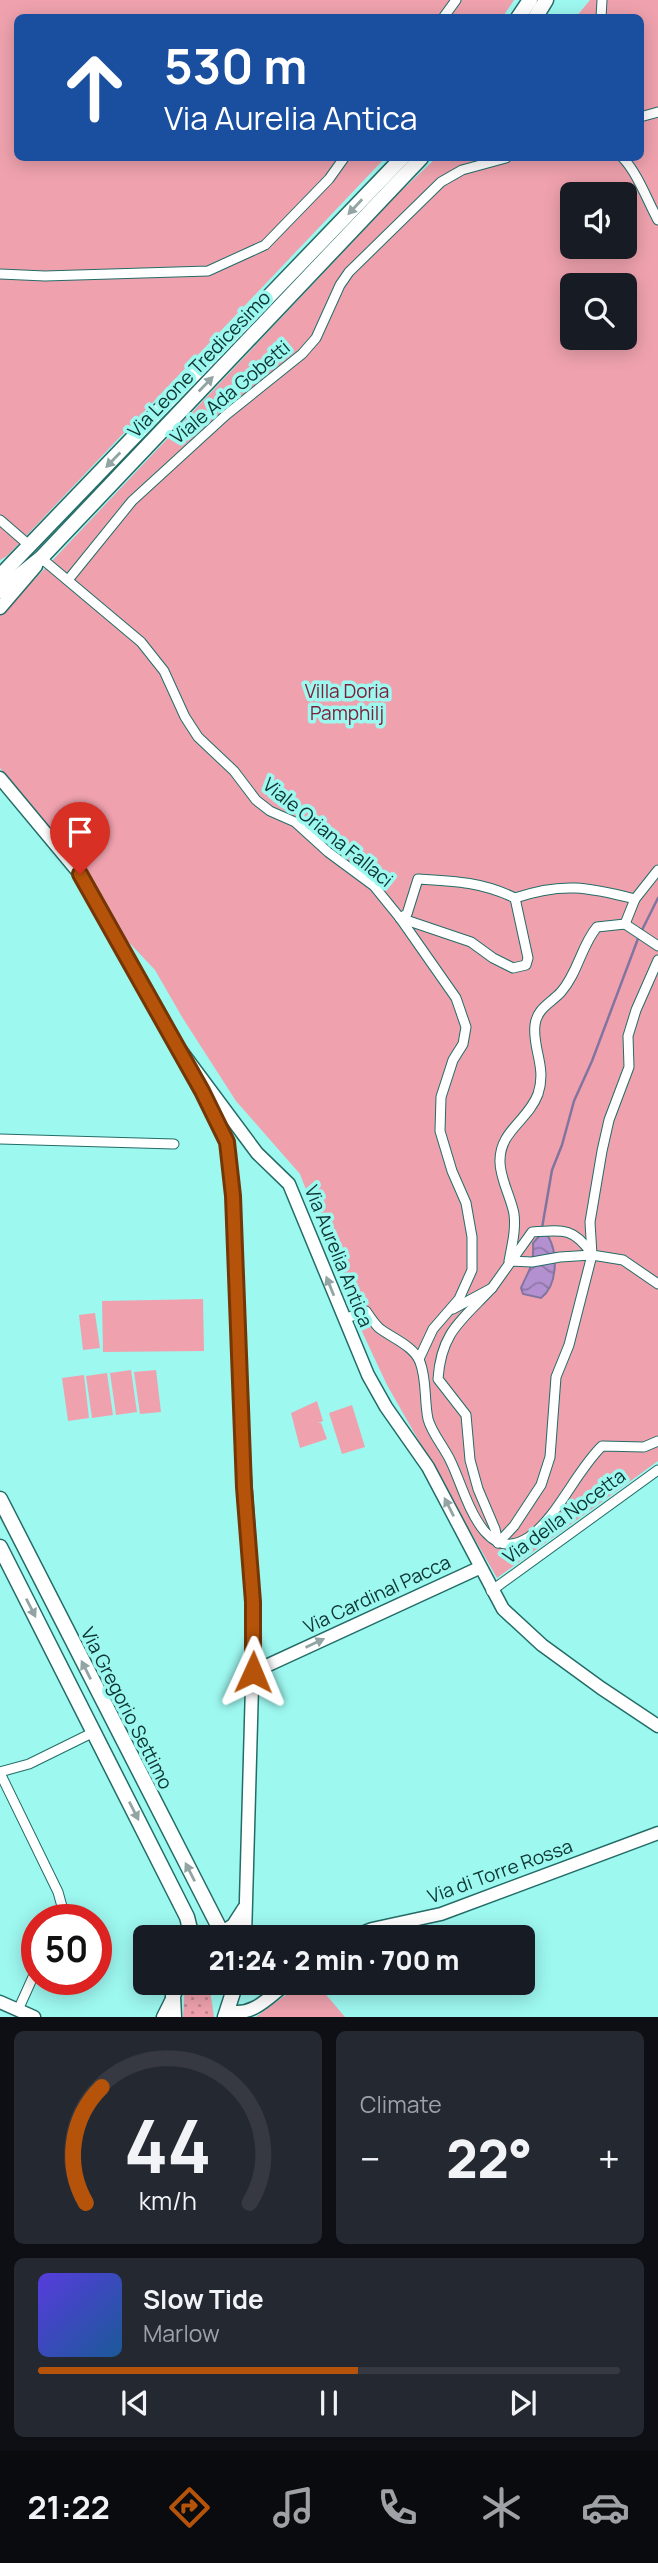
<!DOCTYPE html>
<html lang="en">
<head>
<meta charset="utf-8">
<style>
  :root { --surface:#171b24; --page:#242831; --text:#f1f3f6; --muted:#9ea1a6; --line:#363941; --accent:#b45309 }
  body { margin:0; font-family:Manrope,sans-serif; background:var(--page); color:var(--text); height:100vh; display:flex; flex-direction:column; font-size:26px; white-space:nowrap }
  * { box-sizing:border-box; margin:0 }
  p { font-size:23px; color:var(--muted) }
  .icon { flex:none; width:38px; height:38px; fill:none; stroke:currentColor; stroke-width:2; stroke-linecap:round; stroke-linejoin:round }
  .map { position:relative; height:2017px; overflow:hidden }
  .drawer { display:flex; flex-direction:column; gap:14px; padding:14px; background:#0d0f14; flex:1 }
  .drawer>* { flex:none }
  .top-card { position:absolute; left:14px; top:14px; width:630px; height:147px; border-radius:10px; box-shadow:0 4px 18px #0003; background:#1a4fa0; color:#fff; overflow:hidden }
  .buttons { position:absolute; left:560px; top:182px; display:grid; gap:14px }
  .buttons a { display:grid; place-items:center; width:77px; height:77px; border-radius:10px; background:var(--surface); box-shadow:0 4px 18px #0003; font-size:35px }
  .speed { position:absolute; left:21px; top:1904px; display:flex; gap:14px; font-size:35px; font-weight:700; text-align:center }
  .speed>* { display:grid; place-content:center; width:91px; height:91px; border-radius:50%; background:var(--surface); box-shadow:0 4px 18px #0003; line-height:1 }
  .speed .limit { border:10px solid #d22; background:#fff; color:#111 }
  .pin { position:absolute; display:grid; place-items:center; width:60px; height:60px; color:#fff; margin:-72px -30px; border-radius:50% 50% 50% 0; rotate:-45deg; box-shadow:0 0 7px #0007 }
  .pin .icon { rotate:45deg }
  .me { position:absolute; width:77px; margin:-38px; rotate:1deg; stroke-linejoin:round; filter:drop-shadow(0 0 5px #0008) }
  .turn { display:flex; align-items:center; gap:24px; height:147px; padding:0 35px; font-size:32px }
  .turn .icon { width:91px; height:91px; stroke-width:2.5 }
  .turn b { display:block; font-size:49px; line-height:60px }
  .big { font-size:52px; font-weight:800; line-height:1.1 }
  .drawer .tile { flex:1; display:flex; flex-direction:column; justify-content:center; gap:10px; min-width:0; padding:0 24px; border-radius:10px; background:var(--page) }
  .drawer .dial { align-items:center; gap:0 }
  .dial svg { height:182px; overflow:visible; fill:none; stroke:var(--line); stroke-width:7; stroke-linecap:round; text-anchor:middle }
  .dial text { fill:var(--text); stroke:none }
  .song { display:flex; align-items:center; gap:21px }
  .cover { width:84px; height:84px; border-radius:10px; background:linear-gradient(135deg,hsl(250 70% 55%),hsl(210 70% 35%)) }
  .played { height:7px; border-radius:4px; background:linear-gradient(90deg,var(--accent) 55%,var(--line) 55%) }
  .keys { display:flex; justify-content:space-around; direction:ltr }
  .heat { display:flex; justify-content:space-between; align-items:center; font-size:38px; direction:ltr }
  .drawer .tiles { flex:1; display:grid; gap:14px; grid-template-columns:1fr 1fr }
  .tile:last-child { grid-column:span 2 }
  .trip { position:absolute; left:133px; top:1925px; width:402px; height:70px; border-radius:10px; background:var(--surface); box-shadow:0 4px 18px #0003; font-weight:800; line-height:70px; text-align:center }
  .tabs { display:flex; height:112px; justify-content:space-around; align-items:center; background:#090b0e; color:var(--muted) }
  .tabs .icon { width:49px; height:49px }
  .tabs .selected { color:var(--accent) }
  .tabs b { font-size:32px; color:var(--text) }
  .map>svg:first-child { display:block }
</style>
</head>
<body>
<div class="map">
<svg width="658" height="2017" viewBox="0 0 658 2017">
  <defs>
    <pattern id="garden-dots" width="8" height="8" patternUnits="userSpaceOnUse" patternTransform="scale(1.75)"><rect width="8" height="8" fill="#efa2ae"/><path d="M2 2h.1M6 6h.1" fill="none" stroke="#c0858e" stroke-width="1.8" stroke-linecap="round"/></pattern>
    <pattern id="water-waves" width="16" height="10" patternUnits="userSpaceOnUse" patternTransform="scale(1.75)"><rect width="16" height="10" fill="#b390cf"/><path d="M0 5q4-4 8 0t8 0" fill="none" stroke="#9076a9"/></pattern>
  </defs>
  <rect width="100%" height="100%" fill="#9df8f0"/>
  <!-- park -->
  <g fill="#efa2ae" fill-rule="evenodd">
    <polygon points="0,0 514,0 502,18 18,18 18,158 385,158 7,556 0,560"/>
    <path d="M 590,0 L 658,0 L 658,1461 L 497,1578 L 387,1385 L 358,1323 L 363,1318 L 337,1270 L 300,1174 L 236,1101 L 182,1017 L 155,970 L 123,936 L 30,806 L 0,768 L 0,616 L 400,192 L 436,158 L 640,158 L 640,18 L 576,17 ZM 572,194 L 625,194 L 625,247 L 572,247 ZM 572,285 L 625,285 L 625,338 L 572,338 Z"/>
    <polygon points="203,1299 204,1351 103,1352 102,1301"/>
    <polygon points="95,1313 100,1348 83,1350 79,1315"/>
    <polygon points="131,1370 137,1412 116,1415 110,1373"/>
    <polygon points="156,1370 161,1412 140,1414 134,1372"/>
    <polygon points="107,1373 113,1415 92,1418 86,1376"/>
    <polygon points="84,1375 89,1418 68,1421 62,1378"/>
    <polygon points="317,1401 323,1421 318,1423 321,1423 327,1439 300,1448 291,1413"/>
    <polygon points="352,1405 365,1447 342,1454 329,1413"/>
    <polygon points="302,1983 316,1983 345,2017 256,2017"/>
  </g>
  <!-- garden -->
  <polygon fill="url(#garden-dots)" points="185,1983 209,1983 214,2017 183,2017"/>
  <!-- water -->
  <path fill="url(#water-waves)" stroke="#8175a0" stroke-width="2" d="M 541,1234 L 548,1236 C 558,1253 558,1285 541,1298 L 523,1294 L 521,1288 C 530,1267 534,1267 533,1243 Z"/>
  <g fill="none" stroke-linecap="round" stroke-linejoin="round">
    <!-- stream -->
    <g stroke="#8175a0" stroke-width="2.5">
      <polyline points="642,930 658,898"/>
      <polyline points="542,1228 552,1170 562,1145 574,1101 592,1061 639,936"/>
    </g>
    <defs>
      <g id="street">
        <polyline points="443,18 456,0"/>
        <polyline points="601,18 602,0"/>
        <polyline points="640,117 658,112"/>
        <path d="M 623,158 C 638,174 647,200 658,220"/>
        <polyline points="0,274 45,276 208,271 265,245 329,179 344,158"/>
        <polyline points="0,520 30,546"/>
        <polyline points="41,558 141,642 164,671 185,717 198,737 234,771 256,800 270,811 295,822 328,852 374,886 400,918 456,998 466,1027 463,1044 453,1060 441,1097 440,1131 452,1171 466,1203 472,1237 472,1270 459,1299 433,1329 419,1359"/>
        <polyline points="68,580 132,501 226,415 302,354 316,338 340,285 349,272 441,182 462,170 506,158"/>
        <path d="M 400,918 L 407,914 L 418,879 C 454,881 482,882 515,898 C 562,882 588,887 635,899"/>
        <polyline points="400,918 471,942 493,958 513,968 526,965 528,958 515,898"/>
        <path d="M 625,924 L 597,927 C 581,946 578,973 561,992 C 551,1003 537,1008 535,1025 C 532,1048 547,1067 538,1094 C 528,1121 499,1131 500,1162 C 500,1179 511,1197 514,1214 C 516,1230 512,1245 509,1261 L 532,1262 L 560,1257 L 592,1255 L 623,1260 L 658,1284"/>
        <polyline points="625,924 635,899 658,870"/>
        <polyline points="625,924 658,946"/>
        <polyline points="0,1139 174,1144"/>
        <path d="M 492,1288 C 462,1320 441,1332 438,1379 L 466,1415 L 470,1460 L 478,1489 L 495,1529 L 498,1543"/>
        <path d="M 453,1309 L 492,1288 L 532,1232 C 562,1230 573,1227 591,1253"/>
        <path d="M 344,1319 L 366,1311 C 370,1317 374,1323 379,1328 C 392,1338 414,1346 420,1362 C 427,1380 424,1400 428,1419 C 432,1434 445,1448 451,1462 C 465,1490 482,1568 529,1537 C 557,1518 576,1471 602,1446 L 644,1447 L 658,1441"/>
        <polyline points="498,1543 514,1526 541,1485 550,1457 556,1377 569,1345 592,1255 590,1222 602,1151 609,1120 629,1067 628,1036 636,1010 658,960"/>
        <polyline points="491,1591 658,1470"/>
        <polyline points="0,1772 29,1764 94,1732"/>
        <polyline points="0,1773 58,1892 63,1910 59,1920"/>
        <polyline points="18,2010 37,1968"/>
      </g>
      <g id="secondary">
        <polyline points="0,608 36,566"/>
        <polyline points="0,778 84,879 179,1048 257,1153 289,1184 368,1375 386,1407 428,1467 503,1609 542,1645 601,1688 658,1726"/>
        <polyline points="199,1084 227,1142 233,1196 242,1437 254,1614 245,1937"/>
        <polyline points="253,1672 479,1568"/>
        <polyline points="214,1937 233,1925 244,1908"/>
        <polyline points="352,1937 372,1929 441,1914 658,1833"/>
        <polyline points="0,2002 34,2017"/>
        <path d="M 228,2011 C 253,2017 269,1997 287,1983"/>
        <polyline points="163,2017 173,1997"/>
      </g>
      <g id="primary">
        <polyline points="518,18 530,0"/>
        <polyline points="535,18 546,0"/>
        <polyline points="0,576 402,158"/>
        <polyline points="0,591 41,558 421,158"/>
        <polyline points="0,1499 224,1937"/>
        <polyline points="0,1547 187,1917 192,1937"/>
        <polyline points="174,2017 173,1996 178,1983"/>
        <polyline points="225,2017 236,1983"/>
      </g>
    </defs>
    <!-- street casing -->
    <use href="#street" stroke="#246c67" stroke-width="11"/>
    <!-- secondary casing -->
    <use href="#secondary" stroke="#246c67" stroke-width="15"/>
    <!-- primary casing -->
    <use href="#primary" stroke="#246c67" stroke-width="17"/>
    <!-- street -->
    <use href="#street" stroke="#fff" stroke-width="9"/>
    <!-- secondary -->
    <use href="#secondary" stroke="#fff" stroke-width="12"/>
    <!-- primary -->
    <use href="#primary" stroke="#fff" stroke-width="14"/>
  </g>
  <!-- one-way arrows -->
  <defs><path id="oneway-solid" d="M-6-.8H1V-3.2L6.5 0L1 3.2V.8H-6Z" transform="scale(1.75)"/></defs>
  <g fill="#92a4a3">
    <use href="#oneway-solid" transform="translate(355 207) rotate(133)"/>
    <use href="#oneway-solid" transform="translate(206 384) rotate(-46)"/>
    <use href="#oneway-solid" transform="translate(113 460) rotate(134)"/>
    <use href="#oneway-solid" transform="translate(330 1286) rotate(-112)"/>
    <use href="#oneway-solid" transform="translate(449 1507) rotate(-117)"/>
    <use href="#oneway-solid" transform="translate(31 1608) rotate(63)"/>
    <use href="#oneway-solid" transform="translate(315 1643) rotate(-25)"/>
    <use href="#oneway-solid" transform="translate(86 1670) rotate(-117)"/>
    <use href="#oneway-solid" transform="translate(134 1811) rotate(63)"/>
    <use href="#oneway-solid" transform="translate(190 1872) rotate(-117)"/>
  </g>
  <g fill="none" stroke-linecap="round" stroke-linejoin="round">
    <defs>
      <polyline id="route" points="80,874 202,1091 227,1142 233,1196 244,1487 253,1602 253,1672"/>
    </defs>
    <!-- route casing -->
    <use href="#route" stroke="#753606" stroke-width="18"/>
    <!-- route -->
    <use href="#route" stroke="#b45309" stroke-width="12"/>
  </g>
  <g text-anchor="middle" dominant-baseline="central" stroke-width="7" stroke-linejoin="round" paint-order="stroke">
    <!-- street labels -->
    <g font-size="19" fill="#0d3532" stroke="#9df8f0">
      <text transform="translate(199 364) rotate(-46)">Via Leone Tredicesimo</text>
      <text transform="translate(230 392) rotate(-40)">Viale Ada Gobetti</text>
      <text transform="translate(328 832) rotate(39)">Viale Oriana Fallaci</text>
      <text transform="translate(339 1256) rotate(68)">Via Aurelia Antica</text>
      <text transform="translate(564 1516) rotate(-36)">Via della Nocetta</text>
      <text transform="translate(377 1594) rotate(-25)">Via Cardinal Pacca</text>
      <text transform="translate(127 1708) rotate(63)">Via Gregorio Settimo</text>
      <text transform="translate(500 1871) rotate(-20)">Via di Torre Rossa</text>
    </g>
    <!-- park labels -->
    <g font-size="19" fill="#7e2039" stroke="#9df8f0">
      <text x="347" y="691">Villa Doria<tspan x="347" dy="22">Pamphilj</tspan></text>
    </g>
  </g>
</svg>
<div class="buttons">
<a><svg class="icon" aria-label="sound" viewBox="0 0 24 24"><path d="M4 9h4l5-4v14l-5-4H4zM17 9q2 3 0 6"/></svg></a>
<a><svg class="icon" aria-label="search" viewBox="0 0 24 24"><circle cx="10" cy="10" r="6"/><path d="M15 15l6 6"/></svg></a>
</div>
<div class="speed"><div class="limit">50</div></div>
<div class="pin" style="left:80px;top:874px;background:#d93025"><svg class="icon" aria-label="arrive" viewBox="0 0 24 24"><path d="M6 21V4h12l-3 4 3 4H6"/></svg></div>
<svg class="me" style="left:253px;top:1672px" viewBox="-20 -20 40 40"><path d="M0-17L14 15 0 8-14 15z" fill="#b45309" stroke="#fff" stroke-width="4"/></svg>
<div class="trip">21:24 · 2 min · 700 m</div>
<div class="top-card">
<div class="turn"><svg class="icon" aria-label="ahead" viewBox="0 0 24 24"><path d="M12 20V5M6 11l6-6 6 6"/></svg><div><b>530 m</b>Via Aurelia Antica</div></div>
</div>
</div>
<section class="drawer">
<div class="tiles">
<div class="tile dial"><svg viewBox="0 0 100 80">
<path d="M14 69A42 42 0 1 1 86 69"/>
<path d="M14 69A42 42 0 0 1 21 18" stroke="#b45309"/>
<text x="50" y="56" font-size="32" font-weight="700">44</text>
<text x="50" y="72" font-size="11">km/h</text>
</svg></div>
<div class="tile"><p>Climate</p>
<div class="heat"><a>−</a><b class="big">22°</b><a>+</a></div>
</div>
<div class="tile">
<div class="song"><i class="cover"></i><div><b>Slow Tide</b><p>Marlow</p></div></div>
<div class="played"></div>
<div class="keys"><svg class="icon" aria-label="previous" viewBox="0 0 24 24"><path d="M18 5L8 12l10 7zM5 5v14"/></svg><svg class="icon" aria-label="pause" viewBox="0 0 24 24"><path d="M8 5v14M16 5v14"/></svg><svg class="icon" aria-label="next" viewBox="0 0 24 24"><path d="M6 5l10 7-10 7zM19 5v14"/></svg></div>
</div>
</div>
</section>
<nav class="tabs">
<b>21:22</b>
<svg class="icon selected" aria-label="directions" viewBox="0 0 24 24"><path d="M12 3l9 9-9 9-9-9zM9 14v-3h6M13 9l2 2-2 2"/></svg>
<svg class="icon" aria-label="music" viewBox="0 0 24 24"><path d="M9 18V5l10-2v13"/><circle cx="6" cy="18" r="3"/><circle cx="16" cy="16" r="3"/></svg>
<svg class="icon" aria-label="phone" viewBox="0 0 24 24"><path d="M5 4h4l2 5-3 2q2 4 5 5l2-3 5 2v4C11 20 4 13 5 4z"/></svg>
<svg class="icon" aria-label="climate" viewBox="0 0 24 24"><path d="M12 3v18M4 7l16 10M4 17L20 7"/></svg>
<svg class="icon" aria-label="car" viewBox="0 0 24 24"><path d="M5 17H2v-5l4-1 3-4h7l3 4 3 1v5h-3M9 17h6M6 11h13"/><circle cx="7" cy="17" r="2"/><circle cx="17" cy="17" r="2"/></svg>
</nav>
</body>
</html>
